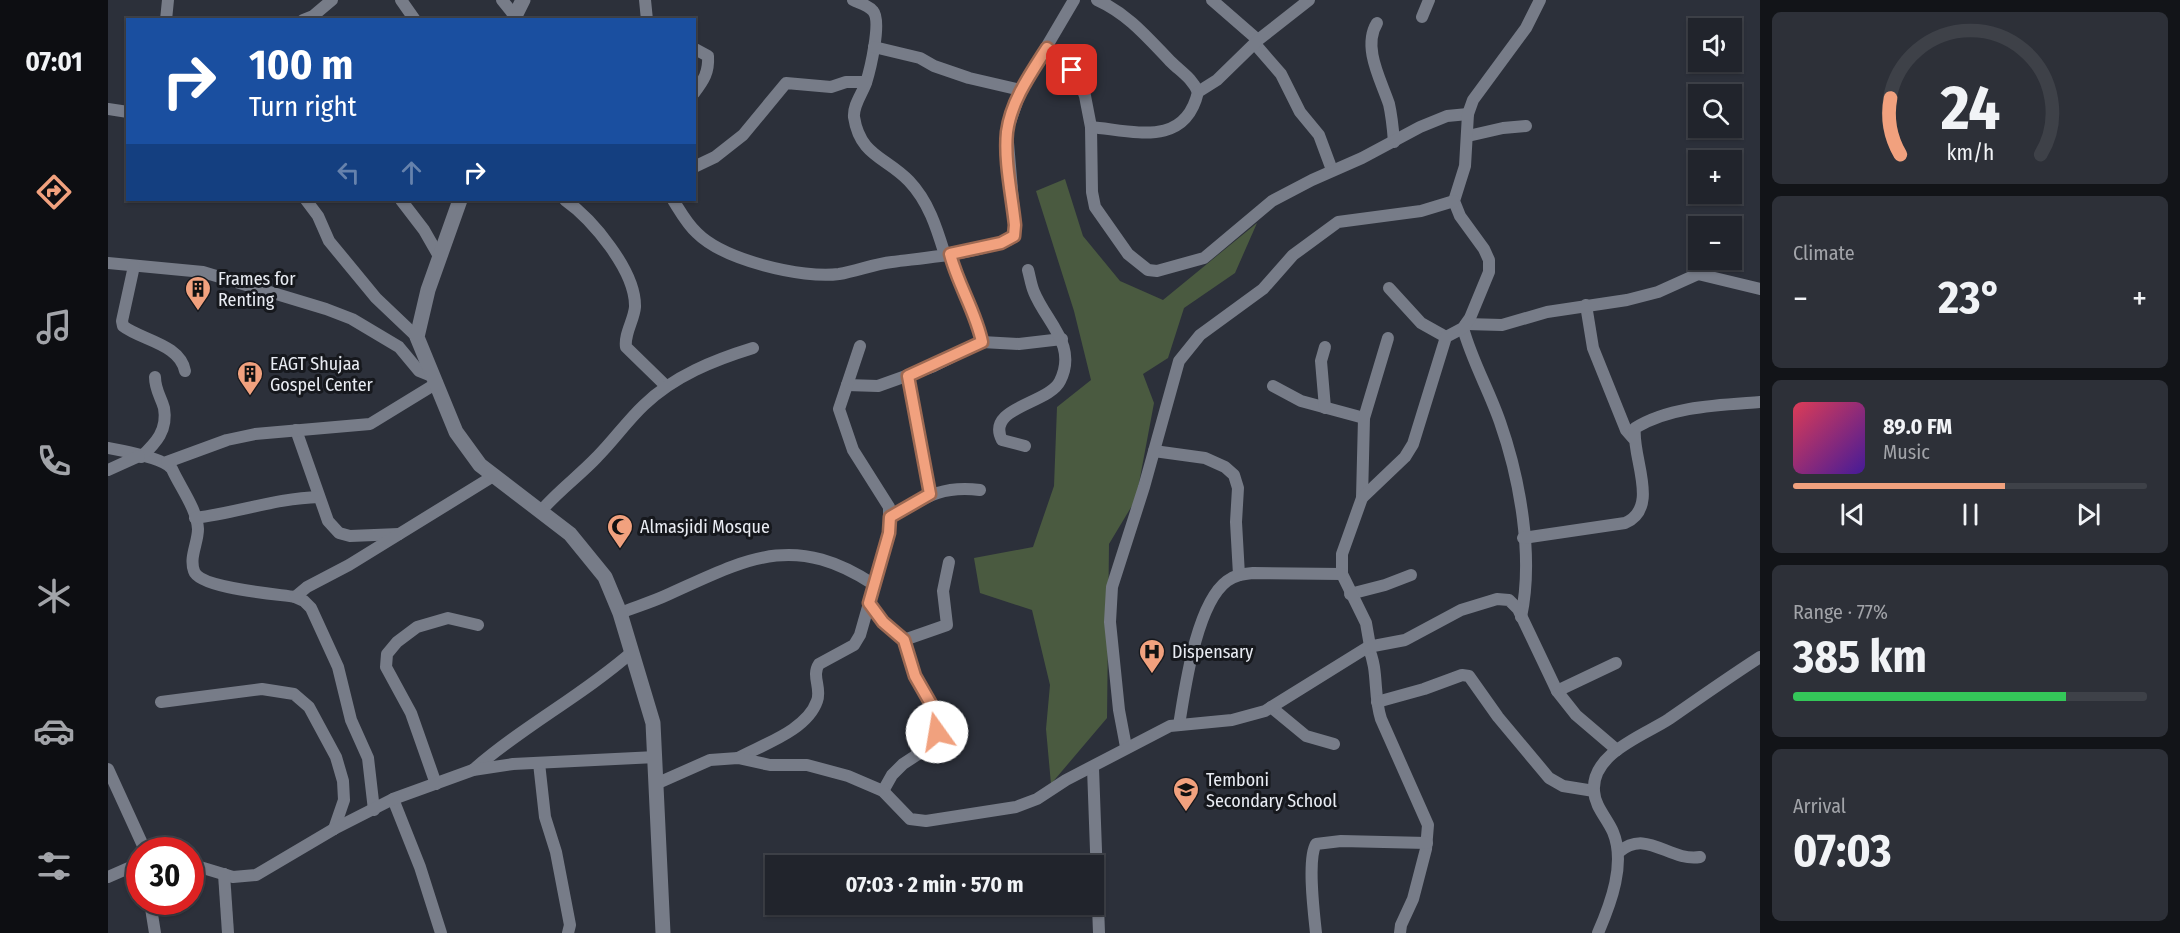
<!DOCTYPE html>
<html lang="en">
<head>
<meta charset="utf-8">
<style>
  :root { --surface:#21242c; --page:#2d3038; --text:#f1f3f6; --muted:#a2a4a9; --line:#3e4148; --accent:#f1a17e }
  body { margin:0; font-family:"Fira Sans Condensed",sans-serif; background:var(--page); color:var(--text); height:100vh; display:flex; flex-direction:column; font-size:22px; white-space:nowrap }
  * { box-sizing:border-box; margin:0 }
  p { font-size:20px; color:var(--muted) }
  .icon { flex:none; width:33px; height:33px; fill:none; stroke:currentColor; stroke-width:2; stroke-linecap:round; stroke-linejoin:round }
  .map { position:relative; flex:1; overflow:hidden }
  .details { display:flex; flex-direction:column; gap:12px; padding:12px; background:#121418; width:420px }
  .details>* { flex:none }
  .banner { position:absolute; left:18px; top:18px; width:570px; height:183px; border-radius:0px; box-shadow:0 2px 4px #0004,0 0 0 2px var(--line); background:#1a4fa0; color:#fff; overflow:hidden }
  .buttons { position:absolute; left:1580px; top:18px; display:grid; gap:12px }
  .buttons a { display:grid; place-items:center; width:54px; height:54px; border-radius:0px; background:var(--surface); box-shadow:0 2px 4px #0004,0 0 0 2px var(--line); font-size:30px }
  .speed { position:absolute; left:18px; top:837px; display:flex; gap:12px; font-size:30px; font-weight:700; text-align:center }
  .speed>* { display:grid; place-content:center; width:78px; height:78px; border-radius:50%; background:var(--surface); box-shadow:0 2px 4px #0004,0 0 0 2px var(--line); line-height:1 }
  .speed .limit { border:9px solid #d22; background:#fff; color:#111 }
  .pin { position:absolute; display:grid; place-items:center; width:51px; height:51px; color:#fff; margin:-26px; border-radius:12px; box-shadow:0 3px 9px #0006 }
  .me { position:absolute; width:66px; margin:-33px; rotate:347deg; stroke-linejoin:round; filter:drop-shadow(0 0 4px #0008) }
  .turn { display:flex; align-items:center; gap:21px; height:126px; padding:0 24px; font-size:27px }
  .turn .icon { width:78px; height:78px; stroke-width:2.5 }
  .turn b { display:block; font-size:42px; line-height:51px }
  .lanes { display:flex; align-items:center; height:57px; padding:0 24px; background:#0003; justify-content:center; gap:30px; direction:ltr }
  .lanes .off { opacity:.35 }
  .big { font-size:45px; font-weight:700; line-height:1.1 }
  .details .widget { flex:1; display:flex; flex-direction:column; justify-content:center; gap:9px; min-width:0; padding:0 21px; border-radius:9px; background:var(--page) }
  .details .dial { align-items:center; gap:0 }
  .dial svg { height:156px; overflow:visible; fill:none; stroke:var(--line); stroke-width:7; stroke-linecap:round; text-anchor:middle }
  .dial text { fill:var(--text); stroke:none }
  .song { display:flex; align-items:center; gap:18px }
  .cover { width:72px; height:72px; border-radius:9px; background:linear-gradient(135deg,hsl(350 70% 55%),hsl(260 70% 35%)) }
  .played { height:6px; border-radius:3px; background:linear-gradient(90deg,var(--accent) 60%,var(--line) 60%) }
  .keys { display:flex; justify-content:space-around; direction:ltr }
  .heat { display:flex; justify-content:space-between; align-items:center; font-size:33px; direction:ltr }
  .charge { height:9px; border-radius:4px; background:linear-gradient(90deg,#34c759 77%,var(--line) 0) }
  .trip { position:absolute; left:657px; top:855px; width:339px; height:60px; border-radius:0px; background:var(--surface); box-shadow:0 2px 4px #0004,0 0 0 2px var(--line); font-weight:700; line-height:60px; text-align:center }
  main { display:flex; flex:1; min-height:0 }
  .menu { display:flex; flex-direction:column; width:108px; justify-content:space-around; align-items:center; background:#0d0e12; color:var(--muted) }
  .menu .icon { width:42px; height:42px }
  .menu .current { color:var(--accent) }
  .menu b { font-size:27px; color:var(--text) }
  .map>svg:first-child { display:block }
</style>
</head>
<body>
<main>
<nav class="menu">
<b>07:01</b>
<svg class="icon current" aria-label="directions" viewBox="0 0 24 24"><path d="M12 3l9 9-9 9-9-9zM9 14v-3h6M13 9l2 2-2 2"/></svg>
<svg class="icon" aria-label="music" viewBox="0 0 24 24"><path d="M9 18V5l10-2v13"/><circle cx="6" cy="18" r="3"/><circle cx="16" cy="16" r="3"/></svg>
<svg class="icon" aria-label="phone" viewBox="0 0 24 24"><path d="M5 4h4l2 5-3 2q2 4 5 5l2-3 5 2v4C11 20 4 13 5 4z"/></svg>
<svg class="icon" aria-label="climate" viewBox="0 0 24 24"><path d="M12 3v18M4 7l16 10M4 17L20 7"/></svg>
<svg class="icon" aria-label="car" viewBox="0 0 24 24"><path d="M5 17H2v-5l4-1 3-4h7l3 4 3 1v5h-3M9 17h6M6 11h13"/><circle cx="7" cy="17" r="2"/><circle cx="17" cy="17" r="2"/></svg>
<svg class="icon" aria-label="filters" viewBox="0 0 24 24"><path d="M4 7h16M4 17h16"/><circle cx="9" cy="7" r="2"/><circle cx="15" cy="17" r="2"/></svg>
</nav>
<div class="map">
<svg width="1652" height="933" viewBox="0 0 1652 933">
  <rect width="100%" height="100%" fill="#2c303a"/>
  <!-- green -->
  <polygon fill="#4a5a40" points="957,179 975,236 1012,281 1055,300 1149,223 1127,273 1076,308 1060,358 1035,374 1046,403 1028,499 1001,544 999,718 943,784 938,729 942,685 924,610 872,593 866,558 925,547 946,486 949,407 983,380 966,311 928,191"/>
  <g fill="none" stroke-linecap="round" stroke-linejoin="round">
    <!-- minor -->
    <g stroke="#777c88" stroke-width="12">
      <polyline points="293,0 307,20"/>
      <polyline points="394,0 410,20"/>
      <polyline points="537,0 539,20"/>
      <path d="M 745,0 C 751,3 760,5 765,11 C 774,21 762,70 758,83 C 754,94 745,105 746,117 C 752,156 778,157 801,181 C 821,202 829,229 837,255"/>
      <path d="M 989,0 C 1020,14 1039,37 1062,61 C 1073,72 1084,78 1090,92"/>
      <polyline points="1104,0 1150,40"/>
      <polyline points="1314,17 1321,0"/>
      <polyline points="58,20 60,0"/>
      <polyline points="195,20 205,16 224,0"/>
      <path d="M 1269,23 C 1254,47 1273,80 1281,104 C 1284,117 1285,129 1286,142"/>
      <polyline points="1147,44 1173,74 1192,112 1211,135 1224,170"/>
      <polyline points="766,47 812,58 826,66 861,78 913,90"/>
      <polyline points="939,48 969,76 977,96 983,127 984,192 987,207 1020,254 1040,270 1049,271 1096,258 1164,201 1204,180 1254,158 1312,127 1339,116 1360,114"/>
      <path d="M 586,93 C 596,80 601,72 600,56 L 587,49"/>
      <polyline points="0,109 20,112"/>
      <path d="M 983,127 C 1026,131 1077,148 1090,92 L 1109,80 L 1150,40 L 1201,0"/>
      <polyline points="1360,136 1395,128 1418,126"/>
      <polyline points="586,167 607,157 635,135 678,83 723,87 738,82 758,82"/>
      <polyline points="198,200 210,216 221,241 268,298 309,337"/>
      <polyline points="293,200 316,230 332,258"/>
      <path d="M 457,200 C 484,219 528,271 527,307 C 526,320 516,334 518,347 L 558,386"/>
      <path d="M 565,200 C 572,211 579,224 589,233 C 616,260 694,279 731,274 C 749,271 766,264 784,262 C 823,257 864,254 901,240 L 906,236 L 907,225 L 899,131 L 913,90 L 966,0"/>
      <path d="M 842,254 C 851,285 868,312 874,342"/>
      <polyline points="0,263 95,272 218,309 244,319 291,347 311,371 326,377"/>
      <path d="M 26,266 L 14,321 L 15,326 C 33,340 72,344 77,371"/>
      <polyline points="1281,288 1313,323 1338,337"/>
      <polyline points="1478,305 1485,348 1518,430 1525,438"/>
      <polyline points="1358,324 1394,325 1439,312 1519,300 1550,292 1590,274 1652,289"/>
      <path d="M 1355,328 C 1364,361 1381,390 1392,422 C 1412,479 1426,557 1413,617"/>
      <polyline points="800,376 822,494"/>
      <polyline points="739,385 770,386 826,366 874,342 911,344 954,339"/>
      <polyline points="1165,386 1193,401 1256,418"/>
      <polyline points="1217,408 1213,361 1217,347"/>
      <polyline points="188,430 220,521 231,533 242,536 291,534"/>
      <path d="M 917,446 L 894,440 C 877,407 941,404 952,381 C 970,345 938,322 926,292 C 923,285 922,277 920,270"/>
      <path d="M 0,448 C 16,451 56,458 64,469 C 72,487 89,509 90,529 C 90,543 81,557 86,571 C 91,588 168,594 187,597 L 196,601 L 203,608 L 230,667 L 243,720 L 260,758 L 266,810"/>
      <polyline points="1046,451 1097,458 1117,467 1126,475 1130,488 1128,522 1131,575"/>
      <path d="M 33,457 C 48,443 60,430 56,408 C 53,397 47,390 47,377"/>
      <polyline points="59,462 119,440 147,434 262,424 329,383"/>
      <polyline points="0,470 31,456"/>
      <polyline points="1254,498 1256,418 1280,338"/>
      <path d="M 433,511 C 450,491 471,476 489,457 C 506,440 519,421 536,405 C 566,376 606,360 645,348"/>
      <path d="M 782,517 C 816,498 833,485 872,490"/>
      <path d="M 87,518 C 128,513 169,498 211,497"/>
      <path d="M 1415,538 L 1517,523 C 1553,508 1523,456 1527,428 C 1562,406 1612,405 1652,402"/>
      <polyline points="1242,594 1277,585 1303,575"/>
      <polyline points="187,597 199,587 241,565 387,475"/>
      <polyline points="761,603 775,622 796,640 807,676 823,704 829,732 824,745 795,764 784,775 775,791"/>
      <path d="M 512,613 C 527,607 544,602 559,595 C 637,560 684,531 765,584"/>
      <polyline points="796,640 839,625 835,591 841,562"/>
      <polyline points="1262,646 1258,623 1234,574 1234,554 1254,498 1297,457 1305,444 1338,337 1355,328 1362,318 1381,272 1381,260 1376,249 1352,216 1346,201 1357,166 1360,114 1365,100 1418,28 1432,0"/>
      <path d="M 1260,647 C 1271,670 1265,695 1273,719 L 1320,825 L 1318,849 L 1305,899 L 1293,925 L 1292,933"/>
      <polyline points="1449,691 1508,663"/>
      <polyline points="53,702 154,689 186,694 201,707 228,757 235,781 236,800 226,829"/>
      <polyline points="1269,702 1316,689 1354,675 1361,676 1390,717 1441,778 1455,786 1486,791"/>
      <polyline points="1163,707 1198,736 1226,744"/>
      <path d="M 1071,725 C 1077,689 1088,604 1119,581 C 1127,575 1135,574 1145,573 L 1234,574"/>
      <polyline points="1018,747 1011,710 1002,622 1004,587 1036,487 1071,361 1092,335 1155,289 1185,255 1230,222 1313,211 1346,201"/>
      <path d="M 630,758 C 656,744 699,730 709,701 C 714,688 703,676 711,664 L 746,645 L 752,635 L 781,533 L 781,507 L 745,450 L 731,409 L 752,346"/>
      <polyline points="431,763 437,817 448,852 462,925 460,933"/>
      <polyline points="985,768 991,933"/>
      <polyline points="0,769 37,850"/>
      <path d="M 365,770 C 415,726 474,696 524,652"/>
      <polyline points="550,783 602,760 630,758 662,765 699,765 740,776 775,791 802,819 818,821 908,807 929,799 958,780 1062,726 1124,720 1157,711 1260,647 1297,640 1353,610 1389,599 1401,600 1410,609 1449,691 1468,715 1509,750"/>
      <polyline points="328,784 303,713 278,667 279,654 289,642 309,627 340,618 370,625"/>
      <polyline points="285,799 312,867 333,933"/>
      <path d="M 1511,852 C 1539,828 1561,862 1592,857"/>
      <polyline points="82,864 125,877 148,875 226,829 285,799 365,770 405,764 548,757"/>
      <polyline points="116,874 120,933"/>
      <polyline points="0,877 32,863"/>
      <polyline points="42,902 47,933"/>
      <path d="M 1208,933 C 1206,914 1199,859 1208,844 L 1233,841 L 1319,843"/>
      <path d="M 1490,933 C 1503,903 1518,863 1505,832 C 1499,818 1487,807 1486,791 C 1483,753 1537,735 1561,719 C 1591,698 1621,677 1652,657"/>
    </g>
    <!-- tertiary -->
    <g stroke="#777c88" stroke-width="15">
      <polyline points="405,20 415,0"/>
      <polyline points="352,200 320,290 309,337 348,432 372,465 462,534 497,577 512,613 545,723 555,933"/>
    </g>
  </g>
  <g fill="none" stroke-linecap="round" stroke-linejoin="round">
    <defs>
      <path id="route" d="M 829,732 L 823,704 L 807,676 L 796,640 L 775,622 L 761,603 L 781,533 L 782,517 L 822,494 L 800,376 L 874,342 C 868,312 850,285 842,254 L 893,243 L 906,236 L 907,225 C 904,196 896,161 899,132 C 903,101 923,73 939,48 L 964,70"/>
    </defs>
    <!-- route casing -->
    <use href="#route" stroke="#9d6952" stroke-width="15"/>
    <!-- route -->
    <use href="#route" stroke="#f1a17e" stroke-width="10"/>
  </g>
  <!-- icons -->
  <defs>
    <symbol id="building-pin" viewBox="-11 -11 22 30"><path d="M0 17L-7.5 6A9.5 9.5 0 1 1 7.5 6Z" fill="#f1a17e" stroke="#16181d"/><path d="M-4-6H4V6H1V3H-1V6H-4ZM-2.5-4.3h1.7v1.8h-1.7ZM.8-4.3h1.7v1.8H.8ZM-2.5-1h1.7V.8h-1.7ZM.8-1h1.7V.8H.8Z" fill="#111"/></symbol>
    <symbol id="mosque-pin" viewBox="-11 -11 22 30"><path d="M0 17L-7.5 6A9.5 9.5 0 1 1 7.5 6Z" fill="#f1a17e" stroke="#16181d"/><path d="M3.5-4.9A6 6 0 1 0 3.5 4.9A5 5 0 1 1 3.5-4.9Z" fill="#111"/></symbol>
    <symbol id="hospital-pin" viewBox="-11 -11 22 30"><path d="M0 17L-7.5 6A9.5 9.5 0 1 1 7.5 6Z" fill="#f1a17e" stroke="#16181d"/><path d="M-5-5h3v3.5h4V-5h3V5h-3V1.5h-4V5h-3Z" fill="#111"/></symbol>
    <symbol id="school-pin" viewBox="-11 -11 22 30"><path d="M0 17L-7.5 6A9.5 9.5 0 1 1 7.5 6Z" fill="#f1a17e" stroke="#16181d"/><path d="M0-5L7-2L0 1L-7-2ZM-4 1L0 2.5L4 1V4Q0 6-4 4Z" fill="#111"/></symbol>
  </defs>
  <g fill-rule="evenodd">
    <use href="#building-pin" x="75" y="274" width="30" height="40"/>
    <use href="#building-pin" x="127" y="359" width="30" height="40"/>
    <use href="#mosque-pin" x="497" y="512" width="30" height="40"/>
    <use href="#hospital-pin" x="1029" y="637" width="30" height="40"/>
    <use href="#school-pin" x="1063" y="775" width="30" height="40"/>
  </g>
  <g text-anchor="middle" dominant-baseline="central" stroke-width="6" stroke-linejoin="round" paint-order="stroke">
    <!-- poi labels -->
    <g font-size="18" fill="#e9ecf3" stroke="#16181d" text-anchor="start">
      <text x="110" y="279">Frames for<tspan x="110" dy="21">Renting</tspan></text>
      <text x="162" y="364">EAGT Shujaa<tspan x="162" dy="21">Gospel Center</tspan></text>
      <text x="532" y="527">Almasjidi Mosque</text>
      <text x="1064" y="652">Dispensary</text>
      <text x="1098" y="780">Temboni<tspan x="1098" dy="21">Secondary School</tspan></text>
    </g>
  </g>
</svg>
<div class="buttons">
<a><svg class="icon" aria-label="sound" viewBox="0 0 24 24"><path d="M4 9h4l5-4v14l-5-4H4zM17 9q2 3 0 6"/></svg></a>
<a><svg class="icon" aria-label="search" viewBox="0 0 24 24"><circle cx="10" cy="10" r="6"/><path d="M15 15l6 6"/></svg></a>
<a>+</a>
<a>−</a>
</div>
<div class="speed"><div class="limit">30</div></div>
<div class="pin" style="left:964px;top:70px;background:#d93025"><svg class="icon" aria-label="arrive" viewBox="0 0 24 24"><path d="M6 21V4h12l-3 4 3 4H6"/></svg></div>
<svg class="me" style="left:829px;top:732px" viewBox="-20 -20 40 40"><circle r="19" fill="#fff"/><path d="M0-13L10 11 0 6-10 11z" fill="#f1a17e"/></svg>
<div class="trip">07:03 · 2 min · 570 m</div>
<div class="banner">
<div class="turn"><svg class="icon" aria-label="right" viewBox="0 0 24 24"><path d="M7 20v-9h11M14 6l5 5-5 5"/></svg><div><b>100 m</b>Turn right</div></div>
<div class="lanes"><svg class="icon off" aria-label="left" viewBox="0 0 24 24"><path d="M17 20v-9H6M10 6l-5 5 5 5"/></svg><svg class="icon off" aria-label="ahead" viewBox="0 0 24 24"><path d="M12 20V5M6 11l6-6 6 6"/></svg><svg class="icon" aria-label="right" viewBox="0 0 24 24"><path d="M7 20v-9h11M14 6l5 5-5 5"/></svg></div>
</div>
</div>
<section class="details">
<div class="widget dial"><svg viewBox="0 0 100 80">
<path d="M14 69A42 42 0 1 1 86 69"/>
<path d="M14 69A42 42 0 0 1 9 40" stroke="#f1a17e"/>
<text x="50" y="56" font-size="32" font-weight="700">24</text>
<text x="50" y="72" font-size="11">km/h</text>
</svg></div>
<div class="widget"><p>Climate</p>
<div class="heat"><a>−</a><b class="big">23°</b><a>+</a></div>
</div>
<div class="widget">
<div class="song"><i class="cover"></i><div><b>89.0 FM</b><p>Music</p></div></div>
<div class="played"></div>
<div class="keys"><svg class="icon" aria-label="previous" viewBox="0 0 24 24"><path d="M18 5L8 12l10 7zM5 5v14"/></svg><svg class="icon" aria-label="pause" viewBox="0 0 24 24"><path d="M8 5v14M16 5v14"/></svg><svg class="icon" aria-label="next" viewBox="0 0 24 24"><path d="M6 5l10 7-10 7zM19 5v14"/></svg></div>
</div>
<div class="widget"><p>Range · 77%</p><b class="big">385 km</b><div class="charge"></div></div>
<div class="widget"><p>Arrival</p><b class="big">07:03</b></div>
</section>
</main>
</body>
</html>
